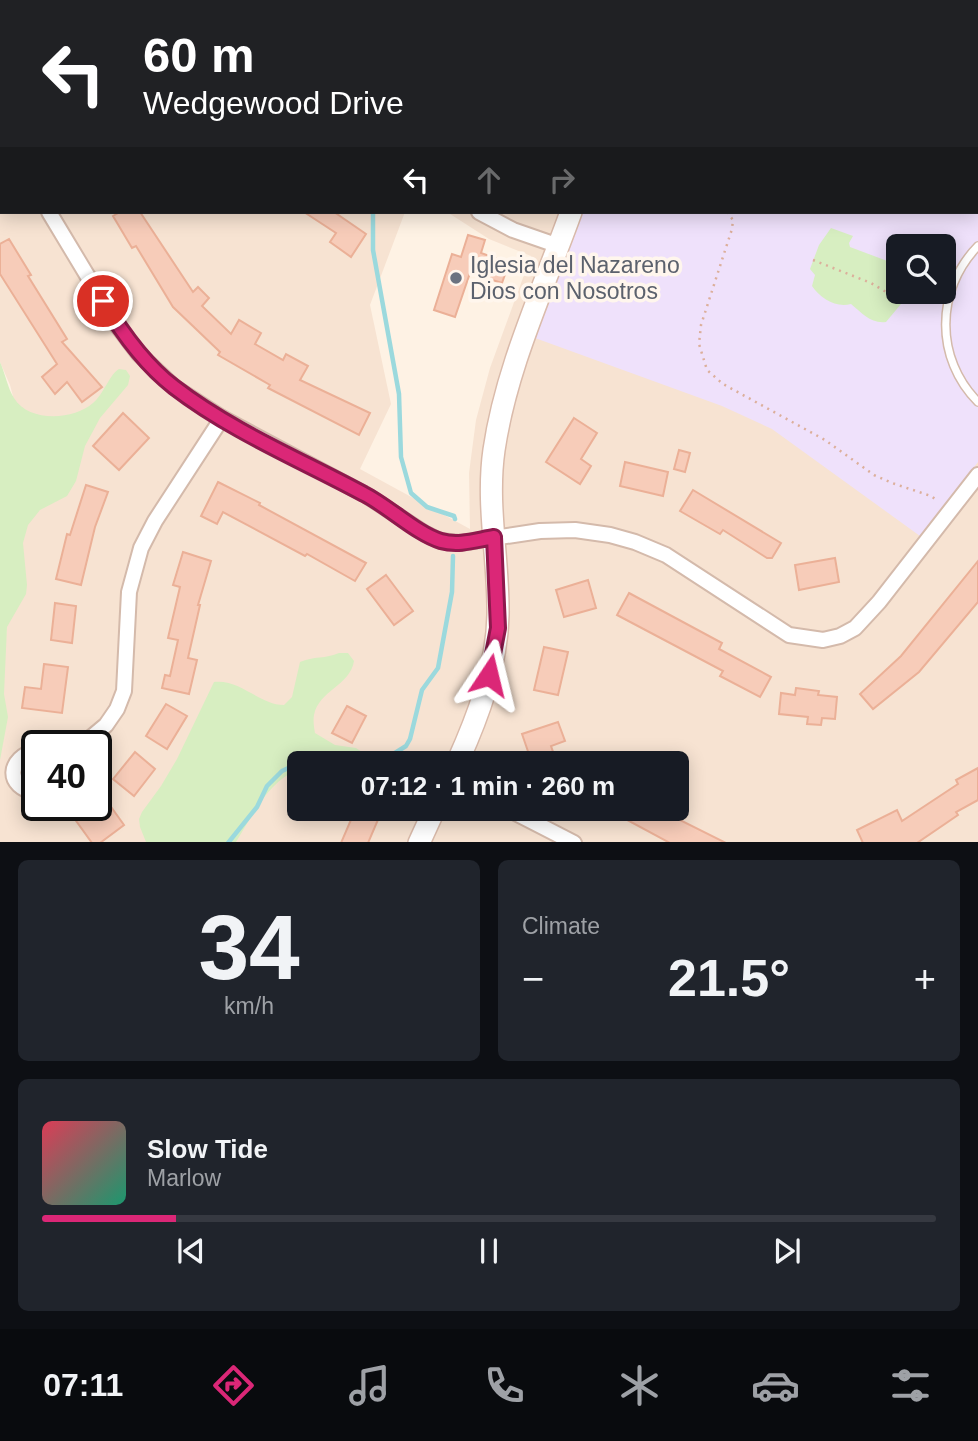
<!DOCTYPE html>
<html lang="en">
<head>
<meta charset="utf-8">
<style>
  :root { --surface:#171b24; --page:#20242c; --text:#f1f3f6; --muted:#9ea1a6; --line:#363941; --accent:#db2777 }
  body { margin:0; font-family:Arial,sans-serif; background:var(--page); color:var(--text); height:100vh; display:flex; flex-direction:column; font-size:26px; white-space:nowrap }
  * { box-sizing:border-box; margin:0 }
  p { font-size:23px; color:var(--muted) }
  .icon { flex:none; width:38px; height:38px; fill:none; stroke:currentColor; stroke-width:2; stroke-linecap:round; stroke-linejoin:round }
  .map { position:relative; height:842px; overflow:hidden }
  .side { display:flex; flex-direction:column; gap:18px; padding:18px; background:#0d0f14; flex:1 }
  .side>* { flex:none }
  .banner { position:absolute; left:0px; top:0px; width:978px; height:214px; box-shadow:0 4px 18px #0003; background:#202124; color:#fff; overflow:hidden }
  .controls { position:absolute; left:886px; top:234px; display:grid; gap:14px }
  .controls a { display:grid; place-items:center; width:70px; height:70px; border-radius:10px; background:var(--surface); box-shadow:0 4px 18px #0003; font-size:35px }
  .speed { position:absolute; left:21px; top:730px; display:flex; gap:14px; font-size:35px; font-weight:700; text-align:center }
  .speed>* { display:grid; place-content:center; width:91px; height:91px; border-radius:50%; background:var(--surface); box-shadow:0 4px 18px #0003; line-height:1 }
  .speed .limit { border:4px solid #111; border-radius:10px; background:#fff; color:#111 }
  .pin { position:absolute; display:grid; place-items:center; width:60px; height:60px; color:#fff; margin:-30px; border:4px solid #fff; border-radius:50%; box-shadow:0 2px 7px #0007 }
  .me { position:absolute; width:77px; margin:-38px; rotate:10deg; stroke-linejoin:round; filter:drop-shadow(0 0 5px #0008) }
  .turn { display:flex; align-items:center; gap:24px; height:147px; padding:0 28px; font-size:32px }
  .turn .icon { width:91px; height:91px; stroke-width:2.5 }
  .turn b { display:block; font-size:49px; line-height:60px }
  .lanes { display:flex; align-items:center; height:66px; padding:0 28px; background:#0003; justify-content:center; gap:35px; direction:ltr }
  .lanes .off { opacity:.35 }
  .big { font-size:52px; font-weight:700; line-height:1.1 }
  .side .tile { flex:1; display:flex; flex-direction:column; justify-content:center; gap:10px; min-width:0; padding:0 24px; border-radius:10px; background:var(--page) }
  .side .dial { align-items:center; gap:0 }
  .dial b { font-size:91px; line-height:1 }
  .song { display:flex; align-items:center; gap:21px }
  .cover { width:84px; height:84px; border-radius:10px; background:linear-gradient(135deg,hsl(350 70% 55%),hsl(160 70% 35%)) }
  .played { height:7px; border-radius:4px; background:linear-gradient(90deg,var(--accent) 15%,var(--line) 15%) }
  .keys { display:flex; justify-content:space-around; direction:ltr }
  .heat { display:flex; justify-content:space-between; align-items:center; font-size:38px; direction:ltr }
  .side .tiles { flex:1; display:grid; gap:18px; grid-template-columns:1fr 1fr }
  .tile:last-child { grid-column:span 2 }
  .trip { position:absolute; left:287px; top:751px; width:402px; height:70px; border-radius:10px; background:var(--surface); box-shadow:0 4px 18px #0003; font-weight:700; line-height:70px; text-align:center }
  .tab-bar { display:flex; height:112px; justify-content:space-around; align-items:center; background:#090b0e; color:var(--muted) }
  .tab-bar .icon { width:49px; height:49px }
  .tab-bar .on { color:var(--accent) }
  .tab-bar b { font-size:32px; color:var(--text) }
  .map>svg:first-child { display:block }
</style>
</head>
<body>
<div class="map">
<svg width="978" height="843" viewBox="0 0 978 843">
  <rect width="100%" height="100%" fill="#fef2e4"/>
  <!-- residential -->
  <path fill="#f7e3d2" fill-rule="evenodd" d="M 0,0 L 978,0 L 978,842 L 0,842 L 0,739 L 19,419 L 10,385 L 0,362 ZM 2,2 L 976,2 L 976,212 L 447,212 L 489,239 L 531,256 L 490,368 L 476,420 L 469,473 L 470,529 L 360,469 L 391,404 L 370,305 L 405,212 L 2,212 ZM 898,247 L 943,247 L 943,292 L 898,292 ZM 37,746 L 96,746 L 96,805 L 37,805 ZM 299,763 L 677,763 L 677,808 L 299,808 Z"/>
  <!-- education -->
  <path fill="#efe1fb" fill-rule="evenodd" d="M 654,0 L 978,0 L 978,462 L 920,536 L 772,429 L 722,406 L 535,338 L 579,212 L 976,212 L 976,2 L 654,2 ZM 898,247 L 943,247 L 943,292 L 898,292 Z"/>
  <!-- green -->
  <g fill="#d7eec1">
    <path d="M 831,228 L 853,236 L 849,243 L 850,247 L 898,265 L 898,292 L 911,292 L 886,322 C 871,324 862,313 851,304 C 836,308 821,299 812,286 L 815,275 L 810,269 L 819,245 Z"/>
    <path d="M 0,362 C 5,373 8,389 14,398 C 29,423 74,420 93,403 C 104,394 109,375 119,369 L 126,370 L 130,376 L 128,385 L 100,418 L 85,446 L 76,481 L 67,496 L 40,510 L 28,525 L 23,543 L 27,585 L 26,594 L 7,627 L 4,694 L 8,717 L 0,760 Z"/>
    <path d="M 339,653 L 348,653 L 354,661 C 350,686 319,690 314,715 C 313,720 314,728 315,733 L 335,745 L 356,748 L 365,754 L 364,763 L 299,763 L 299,769 C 267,782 253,815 236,842 L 146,842 L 140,827 L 139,819 L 142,812 L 161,786 L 177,759 L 214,682 C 241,679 259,705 284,705 L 292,697 L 300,662 C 313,656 326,659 339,653 Z"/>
  </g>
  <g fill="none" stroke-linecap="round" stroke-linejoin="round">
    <!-- stream -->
    <g stroke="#9bd9dd" stroke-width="4.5">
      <polyline points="373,212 373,250 399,394 401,457 411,493 427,507 454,516 455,519"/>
      <polyline points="301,763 315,763"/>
      <polyline points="379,763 406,746 410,739 422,690 438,668 452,592 453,556"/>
      <polyline points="228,843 257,807 267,786 282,771 299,763"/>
    </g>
  </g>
  <!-- building -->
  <g fill="#f7ccb9" stroke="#ebb097" stroke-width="2">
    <polygon points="120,212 140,212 193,292 198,287 209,298 202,306 231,334 239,320 261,333 255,344 283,360 286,354 308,366 300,380 370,413 359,435 268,388 270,385 218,355 220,352 173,307 136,246 132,248 113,216"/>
    <polygon points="304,212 334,212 366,234 351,257 330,242 336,233"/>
    <polygon points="468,235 485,240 481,253 509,263 502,283 470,273 455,317 434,310 452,254 461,257"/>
    <polygon points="9,239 31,275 28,276 67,339 62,342 102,387 82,402 67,382 55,394 42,377 57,364 0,274 0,244"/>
    <polygon points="123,413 149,438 119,470 93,446"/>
    <polygon points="574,418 597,433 581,459 591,466 580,484 546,462"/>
    <polygon points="679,450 690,453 685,472 674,469"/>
    <polygon points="625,462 668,472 663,496 620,486"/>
    <polygon points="218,482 260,503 259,505 366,563 355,581 307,554 305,556 223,512 217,524 201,516"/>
    <polygon points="86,485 108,492 95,527 81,585 56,579 67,534 70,535"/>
    <polygon points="693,490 781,543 772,558 767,558 723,530 720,534 680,511"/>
    <polygon points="183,552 211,561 198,605 200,605 188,658 197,660 189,694 162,688 165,675 170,676 178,640 168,638 180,587 173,585"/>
    <polygon points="835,558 839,582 799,590 795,565"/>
    <polygon points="978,561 978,602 919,672 873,709 860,694 901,656"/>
    <polygon points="386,575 413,611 394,625 367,589"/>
    <polygon points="588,580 596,608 564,617 556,590"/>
    <polygon points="629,593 722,643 719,649 771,677 760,697 720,676 723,671 617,615"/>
    <polygon points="55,603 76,606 72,643 51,640"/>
    <polygon points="544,647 568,652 558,695 534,690"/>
    <polygon points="44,664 68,667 62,713 22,708 25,687 41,689"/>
    <polygon points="796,688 819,691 818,695 837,697 835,719 822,718 821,725 807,724 808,717 779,714 781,693 795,695"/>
    <polygon points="166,704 187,716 167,749 146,736"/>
    <polygon points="347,706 366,716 352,743 332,733"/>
    <polygon points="558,722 565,741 551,746 557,763 532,763 522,734"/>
    <polygon points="135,752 155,769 134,796 113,779"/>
    <polygon points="978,768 978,800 956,812 958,815 917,843 863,843 857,830 897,810 902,821 958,784 956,780"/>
    <polygon points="104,797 124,825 100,843 92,843 74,818 92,805 96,805 96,802"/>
    <polygon points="356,808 383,808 368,843 341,843"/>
    <polygon points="605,808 656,808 726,843 670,843"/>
  </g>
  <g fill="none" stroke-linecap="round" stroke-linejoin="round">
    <defs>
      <g id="lane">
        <polyline points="910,2 910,0"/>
        <polyline points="976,131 978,133"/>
        <path d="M 978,246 C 935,290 935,359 978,402"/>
      </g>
      <g id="street">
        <polyline points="359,2 360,0"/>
        <polyline points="0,150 2,152"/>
        <polyline points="49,212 117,325 139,354 174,387 222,418 366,495 424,533 440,541 460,543 540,531 575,530 610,535 635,542 666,555 789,635 823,640 840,636 855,628 879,602 978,475"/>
        <polyline points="479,212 513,230 559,246"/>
        <polyline points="81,746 106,725 117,709 124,691 129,592 141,548 155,521 222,418"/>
        <path d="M 37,750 C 7,758 4,787 37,793"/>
        <polyline points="506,808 574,843"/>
      </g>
      <g id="secondary">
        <polyline points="644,2 644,0"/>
        <path d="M 457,763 C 478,717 497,666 498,615 C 499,560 486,505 494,450 C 506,368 543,290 571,212"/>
        <polyline points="419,843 435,808"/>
      </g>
    </defs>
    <!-- lane casing -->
    <use href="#lane" stroke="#d4baab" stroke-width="10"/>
    <!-- street casing -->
    <use href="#street" stroke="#d4baab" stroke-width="18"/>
    <!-- secondary casing -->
    <use href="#secondary" stroke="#dabbab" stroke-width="24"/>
    <!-- path -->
    <g stroke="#dcaf9b" stroke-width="2.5" stroke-dasharray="2 5" stroke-linecap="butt">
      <polyline points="727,212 733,220 732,229 701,325 699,344 707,370 723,384 825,440 874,475 892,483 931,496 938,501"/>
      <polyline points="813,260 871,283 903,302"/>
    </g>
    <!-- lane -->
    <use href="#lane" stroke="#fff" stroke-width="7"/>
    <!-- street -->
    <use href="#street" stroke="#fff" stroke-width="14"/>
    <!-- secondary -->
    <use href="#secondary" stroke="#fff" stroke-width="21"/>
  </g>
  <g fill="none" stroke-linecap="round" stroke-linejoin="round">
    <defs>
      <path id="route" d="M 103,301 C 122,333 144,364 174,387 C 231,431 301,460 364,494 C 388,506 417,534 441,541 C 459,546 476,540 494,537 L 498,628 L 489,675"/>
    </defs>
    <!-- route casing -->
    <use href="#route" stroke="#8e194d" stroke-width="18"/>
    <!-- route -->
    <use href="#route" stroke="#db2777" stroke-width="12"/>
  </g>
  <!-- markers -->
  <circle fill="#6b7280" stroke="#fff6ed" stroke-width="2.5" cx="456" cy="278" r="7"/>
  <g text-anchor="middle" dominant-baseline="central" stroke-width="7" stroke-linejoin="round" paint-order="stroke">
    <!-- worship labels -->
    <g font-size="23" fill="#5b616d" stroke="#fff6ed" text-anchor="start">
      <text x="470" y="265">Iglesia del Nazareno<tspan x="470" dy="26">Dios con Nosotros</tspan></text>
    </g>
  </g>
</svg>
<div class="controls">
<a><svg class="icon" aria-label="search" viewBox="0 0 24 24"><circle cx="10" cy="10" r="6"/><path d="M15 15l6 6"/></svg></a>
</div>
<div class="speed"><div class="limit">40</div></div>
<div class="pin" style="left:103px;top:301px;background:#d93025"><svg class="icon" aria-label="arrive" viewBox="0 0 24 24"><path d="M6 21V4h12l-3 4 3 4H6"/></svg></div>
<svg class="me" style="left:489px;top:675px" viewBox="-20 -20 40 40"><path d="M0-17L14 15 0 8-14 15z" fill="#db2777" stroke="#fff" stroke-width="4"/></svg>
<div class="trip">07:12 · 1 min · 260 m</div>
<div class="banner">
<div class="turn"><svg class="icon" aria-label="left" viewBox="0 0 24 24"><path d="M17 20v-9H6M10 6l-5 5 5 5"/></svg><div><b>60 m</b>Wedgewood Drive</div></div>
<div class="lanes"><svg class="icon" aria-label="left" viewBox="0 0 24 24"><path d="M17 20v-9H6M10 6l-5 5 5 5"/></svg><svg class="icon off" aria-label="ahead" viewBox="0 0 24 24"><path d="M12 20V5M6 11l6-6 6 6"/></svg><svg class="icon off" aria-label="right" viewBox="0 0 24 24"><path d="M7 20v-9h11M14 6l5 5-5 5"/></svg></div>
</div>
</div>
<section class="side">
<div class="tiles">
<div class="tile dial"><b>34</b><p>km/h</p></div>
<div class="tile"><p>Climate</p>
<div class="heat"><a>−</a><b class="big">21.5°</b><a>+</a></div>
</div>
<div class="tile">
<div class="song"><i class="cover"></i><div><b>Slow Tide</b><p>Marlow</p></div></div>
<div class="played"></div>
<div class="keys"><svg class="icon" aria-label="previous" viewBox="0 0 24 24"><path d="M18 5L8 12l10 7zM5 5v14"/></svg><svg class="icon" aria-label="pause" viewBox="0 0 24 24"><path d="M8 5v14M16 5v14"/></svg><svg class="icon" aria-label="next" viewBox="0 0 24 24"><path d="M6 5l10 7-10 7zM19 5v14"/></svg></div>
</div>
</div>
</section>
<nav class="tab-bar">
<b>07:11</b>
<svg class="icon on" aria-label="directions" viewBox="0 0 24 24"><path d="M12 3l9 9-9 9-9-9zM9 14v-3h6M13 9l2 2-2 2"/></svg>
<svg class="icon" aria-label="music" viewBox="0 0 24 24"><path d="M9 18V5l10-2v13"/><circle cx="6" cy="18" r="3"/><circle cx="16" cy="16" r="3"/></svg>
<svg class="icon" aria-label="phone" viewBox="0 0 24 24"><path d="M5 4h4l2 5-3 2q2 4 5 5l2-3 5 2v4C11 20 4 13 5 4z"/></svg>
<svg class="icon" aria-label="climate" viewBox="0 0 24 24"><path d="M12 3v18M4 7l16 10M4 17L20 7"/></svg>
<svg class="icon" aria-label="car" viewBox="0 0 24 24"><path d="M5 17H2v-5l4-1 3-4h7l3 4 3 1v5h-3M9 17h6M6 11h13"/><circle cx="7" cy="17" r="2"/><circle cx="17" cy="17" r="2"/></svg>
<svg class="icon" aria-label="filters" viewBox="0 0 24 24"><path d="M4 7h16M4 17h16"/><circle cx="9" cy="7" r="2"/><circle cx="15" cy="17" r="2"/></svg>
</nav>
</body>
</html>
